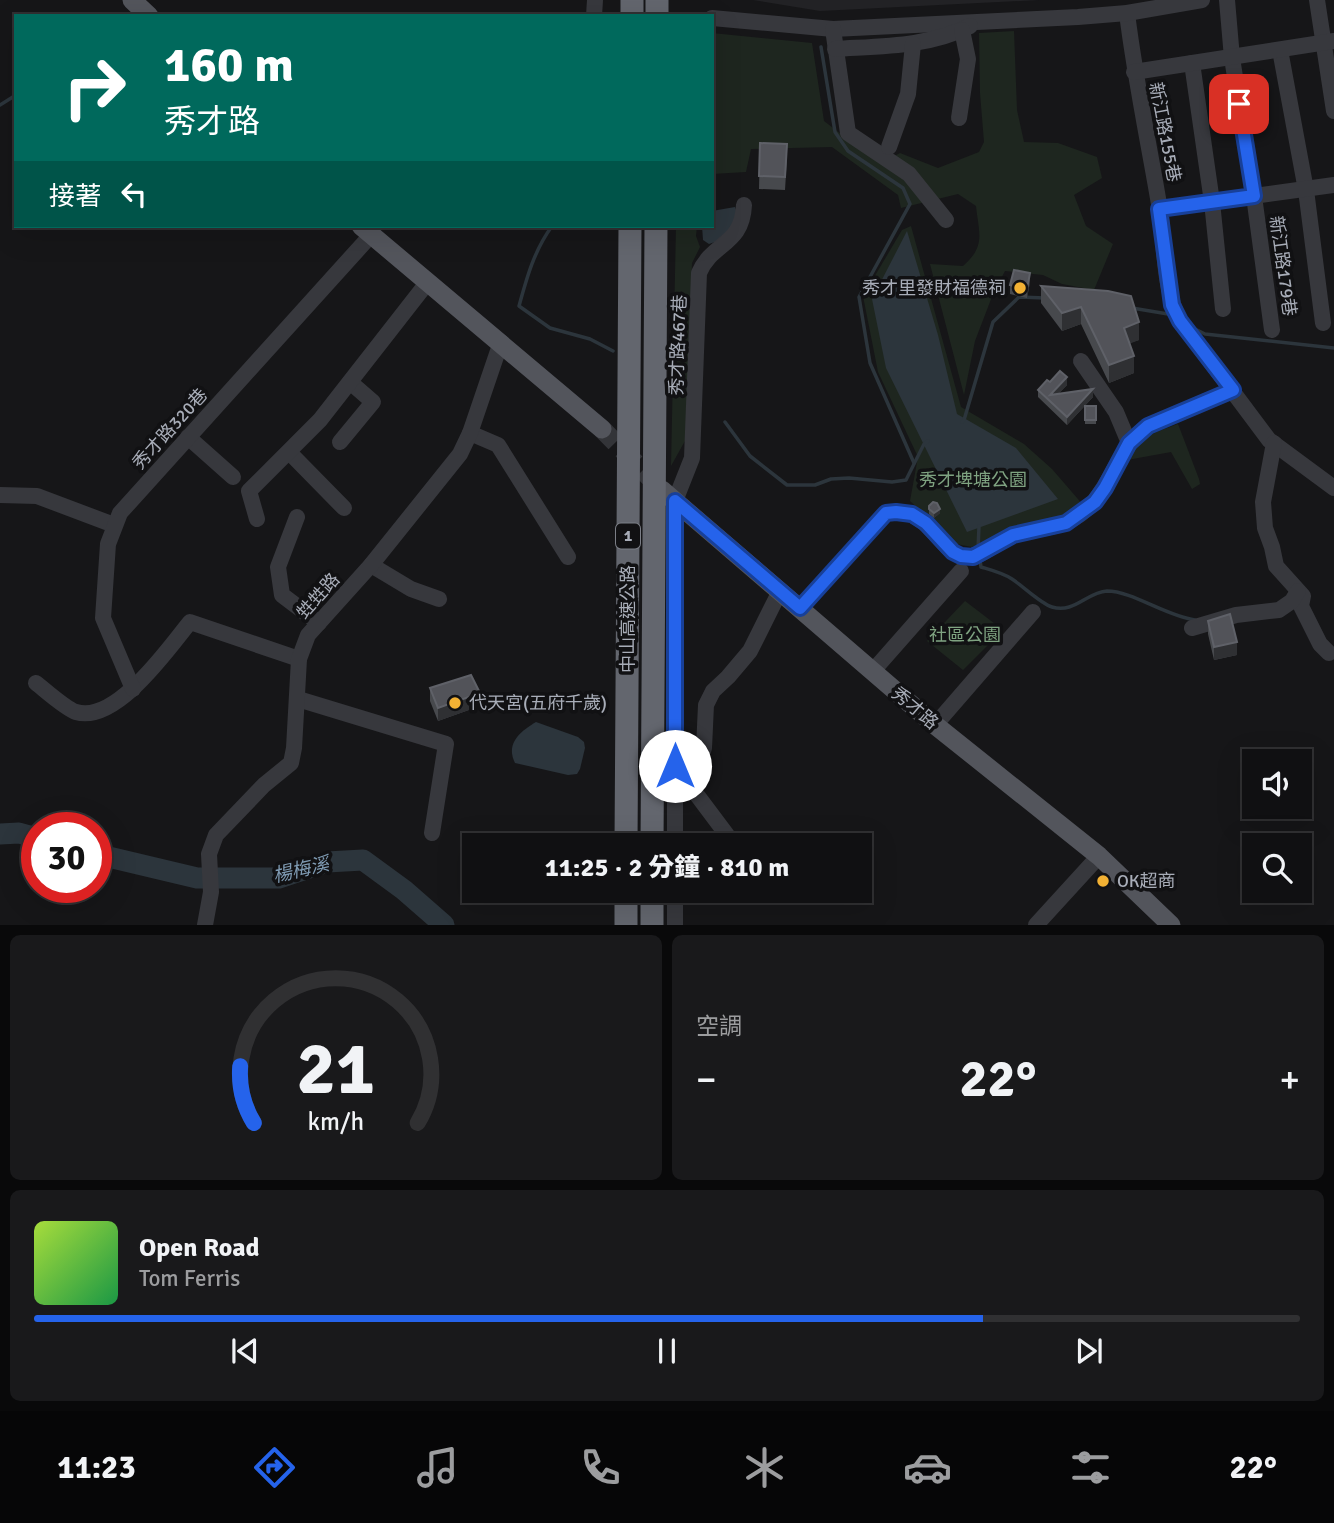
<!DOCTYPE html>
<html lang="zh-TW">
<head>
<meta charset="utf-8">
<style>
  :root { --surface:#101012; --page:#19191b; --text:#f1f3f6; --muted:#9c9d9f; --line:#303032; --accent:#2563eb }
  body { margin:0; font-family:Signika,"Noto Sans TC",sans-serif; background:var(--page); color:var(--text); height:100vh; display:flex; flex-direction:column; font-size:26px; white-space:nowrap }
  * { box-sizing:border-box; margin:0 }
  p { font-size:23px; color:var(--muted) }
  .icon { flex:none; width:38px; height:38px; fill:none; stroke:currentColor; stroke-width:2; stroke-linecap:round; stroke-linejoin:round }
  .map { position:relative; height:925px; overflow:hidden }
  .details { display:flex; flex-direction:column; gap:10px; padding:10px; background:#09090a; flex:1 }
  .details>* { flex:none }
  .hud { position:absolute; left:14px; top:14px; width:700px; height:214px; border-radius:0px; box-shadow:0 7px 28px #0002,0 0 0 2px var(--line); background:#00695c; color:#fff; overflow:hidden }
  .fabs { position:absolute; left:1242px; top:749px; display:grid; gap:14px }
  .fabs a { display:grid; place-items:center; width:70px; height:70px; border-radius:0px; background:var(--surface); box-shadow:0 7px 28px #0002,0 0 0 2px var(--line); font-size:35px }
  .speed { position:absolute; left:21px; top:812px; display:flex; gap:14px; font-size:35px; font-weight:700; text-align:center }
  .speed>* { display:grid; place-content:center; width:91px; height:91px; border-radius:50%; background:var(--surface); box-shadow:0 7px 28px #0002,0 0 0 2px var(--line); line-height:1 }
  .speed .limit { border:10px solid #d22; background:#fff; color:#111 }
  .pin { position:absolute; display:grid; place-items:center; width:60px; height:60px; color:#fff; margin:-30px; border-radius:14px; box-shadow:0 4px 10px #0006 }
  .me { position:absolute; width:77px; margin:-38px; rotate:0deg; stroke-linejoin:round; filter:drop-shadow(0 0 5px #0008) }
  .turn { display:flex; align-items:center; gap:24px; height:147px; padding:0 35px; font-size:32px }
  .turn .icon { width:91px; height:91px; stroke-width:2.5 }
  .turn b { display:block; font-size:49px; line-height:60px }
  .then { display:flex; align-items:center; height:66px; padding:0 35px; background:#0003; gap:14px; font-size:26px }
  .big { font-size:52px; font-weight:800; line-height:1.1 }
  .details .card { flex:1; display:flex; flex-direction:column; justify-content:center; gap:10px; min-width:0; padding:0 24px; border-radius:10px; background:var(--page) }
  .details .dial { align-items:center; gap:0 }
  .dial svg { height:182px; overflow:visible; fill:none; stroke:var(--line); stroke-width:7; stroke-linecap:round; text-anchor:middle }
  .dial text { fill:var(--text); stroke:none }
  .song { display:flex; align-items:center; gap:21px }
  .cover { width:84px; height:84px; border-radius:10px; background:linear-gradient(135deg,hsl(80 70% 55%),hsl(140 70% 35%)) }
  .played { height:7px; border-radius:4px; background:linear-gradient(90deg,var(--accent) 75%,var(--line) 75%) }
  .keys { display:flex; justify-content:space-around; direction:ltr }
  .heat { display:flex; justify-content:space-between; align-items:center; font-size:38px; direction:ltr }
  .details .tiles { flex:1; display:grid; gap:10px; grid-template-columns:1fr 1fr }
  .card:last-child { grid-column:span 2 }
  .trip { position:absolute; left:462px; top:833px; width:410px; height:70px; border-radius:0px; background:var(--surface); box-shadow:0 7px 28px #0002,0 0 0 2px var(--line); font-weight:800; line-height:70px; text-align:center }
  .menu { display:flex; height:112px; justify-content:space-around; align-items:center; background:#060607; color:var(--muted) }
  .menu .icon { width:49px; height:49px }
  .menu .on { color:var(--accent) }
  .menu b { font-size:32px; color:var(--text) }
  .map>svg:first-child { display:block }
</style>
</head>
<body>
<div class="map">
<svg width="1334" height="925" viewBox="0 0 1334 925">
  <rect width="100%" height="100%" fill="#161618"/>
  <!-- built -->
  <polygon fill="#222225" points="753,0 1039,0 820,11"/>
  <!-- green -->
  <g fill="#1e261f">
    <path d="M 1014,31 L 1017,110 L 1024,142 L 1058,143 L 1097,157 L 1102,178 L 1074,195 L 1086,226 L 1113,244 L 1094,290 L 1062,284 L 1043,275 L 1005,271 L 993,294 L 975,341 L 964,395 L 930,264 L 963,266 C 986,246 979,234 976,206 L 958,194 L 901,208 L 898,195 L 832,147 L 751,149 L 746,172 L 712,174 L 712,33 L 812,43 L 824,121 L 880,164 L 900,153 L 938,168 L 979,152 L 984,142 L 980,93 L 979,33 Z"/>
    <polygon points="676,226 697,226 696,236 700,247 692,263 686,439 671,466"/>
    <polygon points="911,226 961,407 1024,444 1052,469 1084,506 1068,517 1011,531 972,547 956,544 910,501 918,457 878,372 863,296 902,230"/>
    <path d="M 1178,424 L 1199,479 L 1200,484 L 1192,489 L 1171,452 L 1127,460 C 1139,436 1154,433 1178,424 Z"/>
    <polygon points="965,601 1003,630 963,670 927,641"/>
  </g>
  <!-- water -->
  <g fill="#2c353c">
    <path d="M 735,207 C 743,224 725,240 709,244 L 703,240 L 702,226 L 712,226 L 712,211 Z"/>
    <polygon points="907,231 938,335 957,414 1016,448 1058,499 967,532 886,368 872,299"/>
    <path d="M 536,722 L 578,737 L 584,742 L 585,748 L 580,769 L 577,774 L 568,775 L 515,763 C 505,743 521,731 536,722 Z"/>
  </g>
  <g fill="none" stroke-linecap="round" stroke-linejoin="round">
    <!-- stream -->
    <g stroke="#2c353c" stroke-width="3.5">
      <polyline points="821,47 835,132 848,151 903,188 910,204 859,297 870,363 914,463"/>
      <polyline points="0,105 16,95"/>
      <path d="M 552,226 C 534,251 527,277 519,306 L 550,328 L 590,339 L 613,351"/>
      <polyline points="1132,308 1168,314"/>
      <polyline points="1195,329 1205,334 1334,348"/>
      <polyline points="725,422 750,456 787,485 815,485 831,479 849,478 892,482 906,480 924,444 928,441"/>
      <polyline points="962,422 964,420 993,322 1019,297 1045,298"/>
      <polyline points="978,550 979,526"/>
      <path d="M 980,560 L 981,567 C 991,570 1003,573 1012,579 C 1023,586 1040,603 1052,607 C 1074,614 1087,592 1107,591 C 1132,591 1166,616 1195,620"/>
    </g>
    <!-- river -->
    <g stroke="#2c353c" stroke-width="21">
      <polyline points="0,834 19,833 37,838"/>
      <polyline points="96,854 197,878 279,878 327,862 363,860 404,890 444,925"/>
    </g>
    <!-- major-tunnel -->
    <polyline stroke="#333438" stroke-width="19" stroke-dasharray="19 10" stroke-linecap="butt" points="602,429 661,489"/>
    <!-- minor -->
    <g stroke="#37383d" stroke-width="16">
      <polyline points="1227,0 1232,58 1254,196 1272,330"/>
      <polyline points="1317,0 1334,111"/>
      <path d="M 1127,13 C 1135,79 1149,144 1160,210 C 1165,247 1163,288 1180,321 L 1269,440 L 1334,488"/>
      <polyline points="594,16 595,0"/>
      <polyline points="712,18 833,29 1078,17 1127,13 1202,0"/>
      <polyline points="833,29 848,133 909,174 946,220"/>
      <path d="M 835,49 C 881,46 928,47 970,26"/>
      <polyline points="1280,50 1306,190 1323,323"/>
      <polyline points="1192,63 1212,202 1223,309"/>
      <polyline points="1134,72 1334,41"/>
      <polyline points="959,118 968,59 962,30"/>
      <polyline points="889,147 908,94 913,44"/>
      <polyline points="1159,209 1334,185"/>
      <polyline points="1081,361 1116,412 1129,443"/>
      <polyline points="470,433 498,445 568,557"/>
      <polyline points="188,437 233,477"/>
      <polyline points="340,442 373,402 350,382"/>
      <polyline points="1274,443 1263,502 1265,528 1272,547 1276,566 1303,596 1301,606 1320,644 1329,653"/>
      <polyline points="289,452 344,508"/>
      <polyline points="0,495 37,496 114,525"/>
      <polyline points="297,517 278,567 282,595 319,623"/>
      <polyline points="257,519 249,491 320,420 427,283"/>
      <polyline points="371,565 411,589 439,599"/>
      <path d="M 800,608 L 886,513 C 934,504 939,561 971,557 C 985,555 999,540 1013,535 C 1029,529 1049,530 1065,523 C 1110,504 1111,455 1145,428 C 1153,422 1165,419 1174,415 C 1194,406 1213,398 1233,390"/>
      <polyline points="1192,628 1236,615 1279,610 1292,601 1298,591"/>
      <polyline points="872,672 961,571"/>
      <path d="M 36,683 C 45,690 66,709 76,712 C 116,724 168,649 190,622 L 299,659"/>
      <polyline points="133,689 103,618 108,544 120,513 372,234"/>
      <polyline points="298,699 446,744 432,833"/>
      <polyline points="935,725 1033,612"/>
      <polyline points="727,835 694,791 694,775 704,748 706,705 713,691 728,677 750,651 780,591"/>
      <path d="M 675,845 L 675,501 L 692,458 L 699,273 C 713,241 742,246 744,205"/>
      <polyline points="675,891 675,925"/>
      <polyline points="205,925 211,892 209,854 216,835 264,785 291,763 294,748 299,659 308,635 371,565 460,454 470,433 501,342"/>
      <polyline points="1036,925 1099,856"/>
    </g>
    <!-- major -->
    <g stroke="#53555c" stroke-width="19">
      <polyline points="132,0 149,16"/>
      <polyline points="361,226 602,429"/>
      <polyline points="662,490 935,725 1099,856 1171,925"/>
    </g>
    <!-- highway -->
    <g stroke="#63666e" stroke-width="23">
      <polyline points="632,16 632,0"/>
      <polyline points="657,16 657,0"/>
      <polyline points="626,845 630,226"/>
      <polyline points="652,845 656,226"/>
      <polyline points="626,925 626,891"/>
      <polyline points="652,925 652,891"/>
    </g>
  </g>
  <!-- wall -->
  <g fill="#47494d">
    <polygon points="760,143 787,157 785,190 759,189"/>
    <polygon points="1030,282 1027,298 1010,294 1010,285"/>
    <polygon points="1041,286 1139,340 1129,343 1134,373 1109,383 1081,324 1062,331 1041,303"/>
    <polygon points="1050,382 1067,385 1058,394 1093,397 1067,425 1038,397 1038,390"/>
    <rect x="1085" y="406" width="11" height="18"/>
    <polygon points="929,506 940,513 934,518 929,514"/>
    <polygon points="1208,621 1237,655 1214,660 1208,634"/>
    <polygon points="430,688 480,706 438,721 430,701"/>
  </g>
  <!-- shaded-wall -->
  <g fill="#2f3033">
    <polygon points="1030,273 1030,282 1027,298 1027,289"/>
    <polygon points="1081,307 1081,324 1062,331 1062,313"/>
    <polygon points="1139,322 1139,340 1124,346 1124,328"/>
    <polygon points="1134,356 1134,373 1109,383 1109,365"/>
    <polygon points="1067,377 1067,385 1051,402 1050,395"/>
    <polygon points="1093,389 1093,397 1067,425 1067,417"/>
    <polygon points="940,509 940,513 934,518 934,513"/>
    <polygon points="1237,642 1237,655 1214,660 1214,647"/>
    <polygon points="480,693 480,706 438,721 438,708"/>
  </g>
  <!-- building -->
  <g fill="#525359" stroke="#5f6168" stroke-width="2">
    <polygon points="760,143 787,144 785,177 759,176"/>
    <polygon points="1014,270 1030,273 1027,289 1010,285"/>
    <polygon points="1041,286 1108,291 1131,296 1139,322 1124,328 1134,356 1109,365 1081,307 1062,313"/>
    <polygon points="1060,371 1067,377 1050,395 1093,389 1067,417 1038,390 1047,380 1050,382"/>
    <rect x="1085" y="406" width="11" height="14"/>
    <polygon points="933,502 937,503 940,509 934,513 929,509 929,506"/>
    <polygon points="1230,614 1237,642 1214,647 1208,621"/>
    <polygon points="471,675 480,693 438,708 430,688"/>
  </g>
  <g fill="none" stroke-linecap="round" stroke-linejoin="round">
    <defs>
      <polyline id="route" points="675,766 675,501 800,608 886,513 896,512 912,514 926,523 953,552 961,556 973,557 1013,535 1066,523 1095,502 1105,488 1129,443 1148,426 1233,390 1180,321 1172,305 1159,209 1254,196 1239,104"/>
    </defs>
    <!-- route casing -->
    <use href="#route" stroke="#184099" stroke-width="18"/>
    <!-- route -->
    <use href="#route" stroke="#2563eb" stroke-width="12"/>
  </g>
  <!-- markers -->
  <g fill="#f2b134" stroke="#111113" stroke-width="2.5">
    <circle cx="1020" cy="288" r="7"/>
    <circle cx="455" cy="703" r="7"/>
    <circle cx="1103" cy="881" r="7"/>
  </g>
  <g text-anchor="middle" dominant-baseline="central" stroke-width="7" stroke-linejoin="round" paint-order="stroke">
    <!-- shield labels -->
    <rect fill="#111113" stroke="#7b7e86" stroke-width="2" x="616" y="523.5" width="24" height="25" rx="5"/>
    <g font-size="16" font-weight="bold" fill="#a8adb8">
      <text x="628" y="536">1</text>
    </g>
    <!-- street labels -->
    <g font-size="18" fill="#a8adb8" stroke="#111113">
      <text transform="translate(1165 132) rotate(79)">新江路155巷</text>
      <text transform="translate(1283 266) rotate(82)">新江路179巷</text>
      <text transform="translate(678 345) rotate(-88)">秀才路467巷</text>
      <text transform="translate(170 429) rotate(-48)">秀才路320巷</text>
      <text transform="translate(318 596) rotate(-48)">甡甡路</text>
      <text transform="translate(628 619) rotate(-90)">中山高速公路</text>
      <text transform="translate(915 708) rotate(40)">秀才路</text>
    </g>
    <!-- poi labels -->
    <g font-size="18" fill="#a8adb8" stroke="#111113" text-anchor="start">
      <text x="1006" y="288" text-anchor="end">秀才里發財福德祠</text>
      <text x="469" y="703">代天宮(五府千歲)</text>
      <text x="1117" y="881">OK超商</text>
    </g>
    <!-- park labels -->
    <g font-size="18" fill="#7fa381" stroke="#111113">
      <text x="973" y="480">秀才埤塘公園</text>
      <text x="965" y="635">社區公園</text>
    </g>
    <!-- water labels -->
    <g font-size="19" font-style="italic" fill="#7f9bb3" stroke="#111113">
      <text transform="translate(301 870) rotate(-13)">楊梅溪</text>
    </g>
  </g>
</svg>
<div class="fabs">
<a><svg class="icon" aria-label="sound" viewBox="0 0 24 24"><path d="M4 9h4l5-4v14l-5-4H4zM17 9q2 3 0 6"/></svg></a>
<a><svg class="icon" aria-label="search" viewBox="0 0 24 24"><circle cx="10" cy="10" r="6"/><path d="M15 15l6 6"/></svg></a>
</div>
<div class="speed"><div class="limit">30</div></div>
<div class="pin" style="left:1239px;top:104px;background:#d93025"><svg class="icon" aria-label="arrive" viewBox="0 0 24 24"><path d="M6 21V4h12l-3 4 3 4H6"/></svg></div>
<svg class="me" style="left:675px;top:766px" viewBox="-20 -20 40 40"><circle r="19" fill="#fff"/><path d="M0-13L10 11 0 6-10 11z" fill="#2563eb"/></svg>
<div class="trip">11:25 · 2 分鐘 · 810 m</div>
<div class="hud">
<div class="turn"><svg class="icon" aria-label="right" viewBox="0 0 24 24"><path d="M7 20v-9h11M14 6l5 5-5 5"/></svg><div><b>160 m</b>秀才路</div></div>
<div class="then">接著<svg class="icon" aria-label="left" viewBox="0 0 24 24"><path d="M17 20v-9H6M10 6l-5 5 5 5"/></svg></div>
</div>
</div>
<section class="details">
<div class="tiles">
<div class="card dial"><svg viewBox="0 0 100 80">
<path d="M14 69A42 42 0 1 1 86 69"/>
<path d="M14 69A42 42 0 0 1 8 44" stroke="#2563eb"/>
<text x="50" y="56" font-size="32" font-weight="700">21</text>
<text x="50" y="72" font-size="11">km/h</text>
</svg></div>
<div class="card"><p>空調</p>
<div class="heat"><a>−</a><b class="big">22°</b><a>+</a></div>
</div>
<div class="card">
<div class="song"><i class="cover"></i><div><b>Open Road</b><p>Tom Ferris</p></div></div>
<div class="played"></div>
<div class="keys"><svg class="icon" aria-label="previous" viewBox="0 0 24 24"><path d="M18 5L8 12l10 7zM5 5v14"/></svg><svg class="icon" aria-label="pause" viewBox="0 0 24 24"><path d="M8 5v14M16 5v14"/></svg><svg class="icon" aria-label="next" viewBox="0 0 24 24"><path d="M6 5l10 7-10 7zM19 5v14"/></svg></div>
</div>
</div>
</section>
<nav class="menu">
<b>11:23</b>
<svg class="icon on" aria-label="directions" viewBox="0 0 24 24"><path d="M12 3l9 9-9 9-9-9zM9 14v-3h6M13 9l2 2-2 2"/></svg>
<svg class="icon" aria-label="music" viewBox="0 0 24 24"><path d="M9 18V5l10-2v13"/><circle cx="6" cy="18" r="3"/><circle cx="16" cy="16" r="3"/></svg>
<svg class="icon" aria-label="phone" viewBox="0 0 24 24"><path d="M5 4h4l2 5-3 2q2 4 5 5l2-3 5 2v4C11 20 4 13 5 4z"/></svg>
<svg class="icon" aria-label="climate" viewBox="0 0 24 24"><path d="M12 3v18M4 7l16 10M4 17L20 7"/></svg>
<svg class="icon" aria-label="car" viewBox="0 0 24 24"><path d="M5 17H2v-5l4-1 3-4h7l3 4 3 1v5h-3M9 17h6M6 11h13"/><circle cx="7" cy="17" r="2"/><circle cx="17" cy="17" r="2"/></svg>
<svg class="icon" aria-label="filters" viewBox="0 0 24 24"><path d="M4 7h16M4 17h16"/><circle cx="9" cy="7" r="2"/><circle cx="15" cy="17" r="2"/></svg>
<b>22°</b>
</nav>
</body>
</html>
